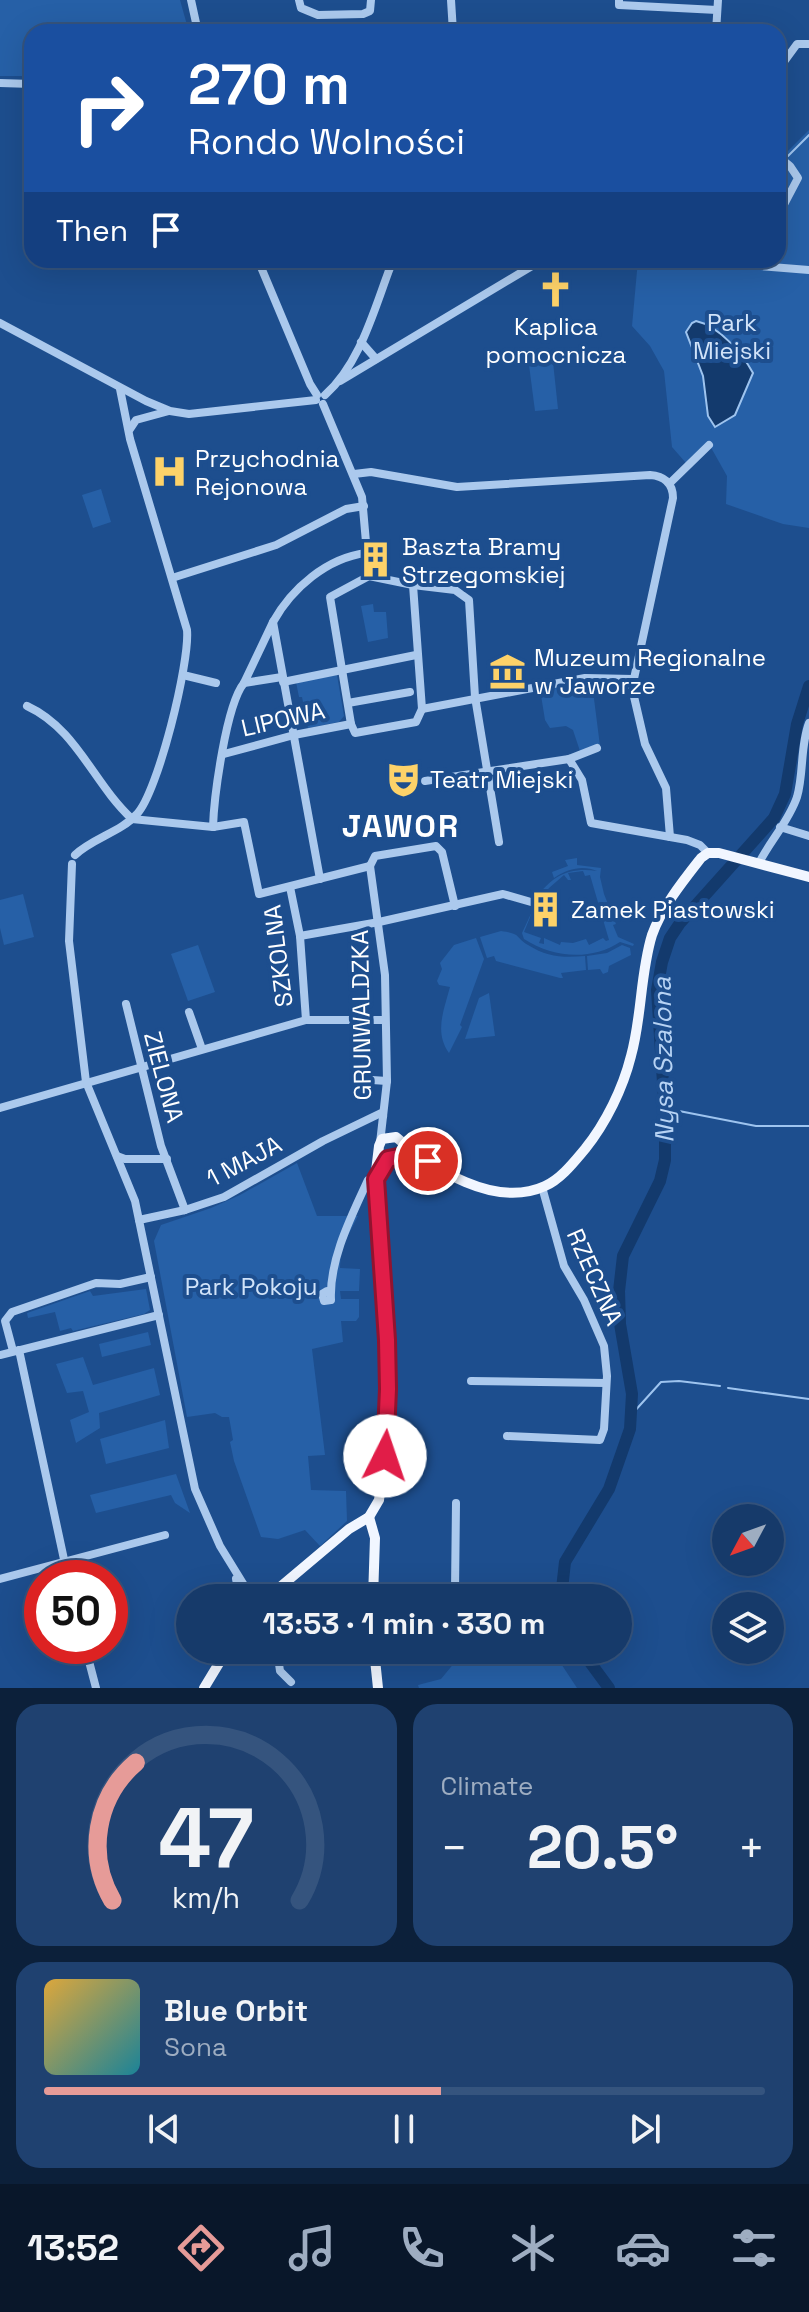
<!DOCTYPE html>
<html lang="en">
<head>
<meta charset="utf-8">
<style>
  :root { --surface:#163a6a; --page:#1f4170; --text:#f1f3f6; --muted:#9eadc1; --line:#35547e; --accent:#e69b98 }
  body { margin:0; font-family:"Space Grotesk",sans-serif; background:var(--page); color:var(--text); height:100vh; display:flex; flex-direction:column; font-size:30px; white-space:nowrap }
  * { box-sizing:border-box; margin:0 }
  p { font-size:26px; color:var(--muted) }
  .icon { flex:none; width:44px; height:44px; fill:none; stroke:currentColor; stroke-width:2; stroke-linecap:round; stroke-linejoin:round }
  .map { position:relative; height:1688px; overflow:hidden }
  .sheet { display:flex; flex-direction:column; gap:16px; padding:16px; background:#0c203a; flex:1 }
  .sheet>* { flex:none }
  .banner { position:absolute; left:24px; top:24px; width:762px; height:244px; border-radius:24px; box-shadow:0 8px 32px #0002,0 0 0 2px var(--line); background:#1a4fa0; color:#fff; overflow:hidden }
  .needle { width:52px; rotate:229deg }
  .controls { position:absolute; left:712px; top:1504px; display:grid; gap:16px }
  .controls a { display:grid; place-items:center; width:72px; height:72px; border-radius:50%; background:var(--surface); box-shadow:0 8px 32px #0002,0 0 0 2px var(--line); font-size:40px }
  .speed { position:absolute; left:24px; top:1560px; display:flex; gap:16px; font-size:40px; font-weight:700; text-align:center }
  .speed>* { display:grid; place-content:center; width:104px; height:104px; border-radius:50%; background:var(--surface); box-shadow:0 8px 32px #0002,0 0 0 2px var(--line); line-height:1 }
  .speed .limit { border:12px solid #d22; background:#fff; color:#111 }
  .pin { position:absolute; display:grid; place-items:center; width:68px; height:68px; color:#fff; margin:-34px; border:4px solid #fff; border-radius:50%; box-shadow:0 2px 8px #0007 }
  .me { position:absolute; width:88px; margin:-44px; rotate:4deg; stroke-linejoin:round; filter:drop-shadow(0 0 6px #0008) }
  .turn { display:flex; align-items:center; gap:28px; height:168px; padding:0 32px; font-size:36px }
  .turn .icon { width:104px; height:104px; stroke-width:2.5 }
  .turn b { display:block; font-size:56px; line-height:68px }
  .then { display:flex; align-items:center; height:76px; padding:0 32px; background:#0003; gap:16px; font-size:30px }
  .big { font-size:60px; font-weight:700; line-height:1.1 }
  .sheet .card { flex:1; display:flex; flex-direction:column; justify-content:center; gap:12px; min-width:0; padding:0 28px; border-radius:24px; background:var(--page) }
  .sheet .dial { align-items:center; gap:0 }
  .dial svg { height:208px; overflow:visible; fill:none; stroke:var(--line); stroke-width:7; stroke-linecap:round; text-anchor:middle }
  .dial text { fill:var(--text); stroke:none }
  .song { display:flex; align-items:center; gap:24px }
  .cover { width:96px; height:96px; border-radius:12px; background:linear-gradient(135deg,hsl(40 70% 55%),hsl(190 70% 35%)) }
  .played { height:8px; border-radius:4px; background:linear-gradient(90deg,var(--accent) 55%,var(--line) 55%) }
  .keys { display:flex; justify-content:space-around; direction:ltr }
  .heat { display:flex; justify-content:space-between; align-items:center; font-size:44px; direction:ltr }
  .sheet .tiles { flex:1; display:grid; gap:16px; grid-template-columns:1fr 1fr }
  .card:last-child { grid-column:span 2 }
  .trip { position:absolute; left:176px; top:1584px; width:456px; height:80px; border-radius:40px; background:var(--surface); box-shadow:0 8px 32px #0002,0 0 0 2px var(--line); font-weight:700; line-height:80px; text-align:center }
  .dock { display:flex; height:128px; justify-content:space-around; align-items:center; background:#09172a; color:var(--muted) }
  .dock .icon { width:56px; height:56px }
  .dock .active { color:var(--accent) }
  .dock b { font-size:36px; color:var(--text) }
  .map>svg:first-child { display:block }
</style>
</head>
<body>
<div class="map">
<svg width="809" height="1688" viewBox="0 0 809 1688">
  <rect width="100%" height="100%" fill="#1d4e8e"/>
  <!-- green -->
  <g fill="#2660a7">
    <polygon points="0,0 180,0 189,32 32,32 32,76 0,76"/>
    <polygon points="809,130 809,528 783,524 726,504 727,476 709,444 686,463 672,447 664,371 650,346 632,326 638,260 778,260 778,161"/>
    <polygon points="553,362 558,409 535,411 529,365"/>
    <polygon points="101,489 111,522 93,528 82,495"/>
    <polygon points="373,604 374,612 386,612 388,638 368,642 361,606"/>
    <polygon points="337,675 344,716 339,722 308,728 302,697 299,697 296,682"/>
    <polygon points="592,683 600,746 581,754 573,730 566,726 550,728 545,720 540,689"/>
    <path d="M 577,858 L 577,865 L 601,868 L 600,877 L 604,894 L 616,924 L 613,925 L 618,937 L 634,944 L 633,946 L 620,942 C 591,961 553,958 524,939 L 522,933 L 535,905 L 524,932 L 541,938 L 539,943 L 544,944 L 544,938 L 560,945 L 561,942 L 573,943 L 586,939 L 589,945 L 603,938 L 606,941 L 609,940 L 590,875 L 585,876 L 583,871 L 568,873 L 571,880 L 568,880 L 564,875 L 549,888 L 540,900 L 535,900 C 551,876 569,867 597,871 C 584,865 568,868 554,878 L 552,872 L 568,866 L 565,860 Z"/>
    <polygon points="23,894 34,937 4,945 0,928 0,900"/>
    <path d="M 501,931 C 522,934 514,936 528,945 C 547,957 563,958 585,956 L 586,970 L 561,973 L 563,978 L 560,978 L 496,961 L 494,956 L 487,958 L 480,937 Z"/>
    <path d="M 476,938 L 484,959 L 460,1025 L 462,1027 L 449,1053 C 434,1032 444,1010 450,987 L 439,985 L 437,981 L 442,969 L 440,963 L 454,945 Z"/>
    <polygon points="198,945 215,992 188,1001 171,954"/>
    <polygon points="622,945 630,948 631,955 609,966 608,972 603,974 600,969 588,970 587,956 607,953"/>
    <polygon points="489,993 495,1036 465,1039 479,998"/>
    <polygon points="297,1163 317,1216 358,1216 341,1249 340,1268 360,1269 359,1291 340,1291 341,1299 359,1299 359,1317 356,1321 341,1321 343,1342 312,1349 325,1455 308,1456 311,1490 346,1491 347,1521 320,1546 305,1530 278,1539 261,1537 234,1461 230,1442 233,1440 229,1417 222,1417 215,1413 187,1417 154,1241 161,1225 211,1208 240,1195"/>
    <polygon points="146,1289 150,1310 144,1314 73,1331 71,1328 60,1331 55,1312 28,1318 27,1313 90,1291 93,1296"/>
    <polygon points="148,1332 151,1345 102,1357 99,1344"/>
    <polygon points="83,1357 93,1385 154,1368 160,1395 99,1413 100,1428 76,1443 70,1420 89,1412 83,1391 67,1393 56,1364"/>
    <polygon points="165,1420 169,1448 106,1464 100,1439"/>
    <polygon points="176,1474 190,1513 175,1503 171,1495 96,1513 90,1495"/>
    <polygon points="465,1650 552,1650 577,1688 419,1688 418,1685 441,1679"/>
  </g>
  <!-- water -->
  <path fill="#133a6d" stroke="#9ec4ef" stroke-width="2" d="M 696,321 C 719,326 742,353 753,373 L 735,415 L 715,427 L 708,416 L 703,376 L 686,332 L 692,323 Z"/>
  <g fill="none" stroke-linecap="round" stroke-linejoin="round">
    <!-- stream -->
    <g stroke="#9ec4ef" stroke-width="2">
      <polyline points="788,156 809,135"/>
      <polyline points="778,165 779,164"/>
      <polyline points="679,1111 756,1126 809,1126"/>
      <polyline points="728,1388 809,1399"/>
      <polyline points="632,1414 661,1382 679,1381 720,1386"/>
    </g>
    <!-- river -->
    <g stroke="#133a6d" stroke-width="12">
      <polyline points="561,1598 565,1562 609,1489 630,1429 632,1394 620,1324 619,1291 623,1256 660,1181 665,1160 665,1113 657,990 662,962 670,938 680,923 774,818 785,794 797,724 809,686"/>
      <polyline points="581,1650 609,1688"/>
    </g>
    <!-- minor -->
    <g stroke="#abc9ed" stroke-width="8">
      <polyline points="191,0 198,32"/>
      <polyline points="299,0 301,8 318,15 363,14 370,11 371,0"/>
      <polyline points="451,0 453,32"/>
      <polyline points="619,0 619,5 717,10"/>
      <polyline points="716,32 718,0"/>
      <polyline points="778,70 797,44 809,44"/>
      <polyline points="0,83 32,84"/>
      <polyline points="778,156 790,166 798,178 778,216"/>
      <polyline points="258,260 310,384 317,395"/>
      <polyline points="687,260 809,270"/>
      <polyline points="0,323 146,401 170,411 189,414 316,400"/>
      <polyline points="361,342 376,359"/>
      <polyline points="340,381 542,260"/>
      <path d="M 325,395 C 362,362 375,305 393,260"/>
      <polyline points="323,404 362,497 369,576"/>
      <polyline points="130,429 136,420 169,411"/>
      <path d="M 354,474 L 371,472 L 457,487 L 650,475 C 664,476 673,483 673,498 L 632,688 L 645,744 L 666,788 L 670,837"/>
      <polyline points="670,483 709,445"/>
      <polyline points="369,576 330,597 351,724 355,733 416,722 422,709"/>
      <polyline points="369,576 413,585 422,709"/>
      <polyline points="172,578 276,545 346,509 364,506"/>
      <polyline points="413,585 455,590 469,600 475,697 499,842"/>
      <path d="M 273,622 C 292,588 327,558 366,553"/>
      <polyline points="183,675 216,683"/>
      <polyline points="282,677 244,683 273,622 320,879"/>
      <polyline points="283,682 416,655"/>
      <polyline points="348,703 410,692"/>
      <path d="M 27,706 C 77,729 93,783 132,819"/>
      <polyline points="422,709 585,678 633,679"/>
      <polyline points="224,754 294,735 351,724"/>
      <polyline points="569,759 582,780 591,823 687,840 700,845 708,853"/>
      <polyline points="425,781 569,759 597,748"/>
      <polyline points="132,819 213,827 244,822 259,894 370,866"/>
      <path d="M 213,827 C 214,797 226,705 244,683"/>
      <polyline points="780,827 809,836"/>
      <path d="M 75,855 C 93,838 121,832 137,814 C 158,792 190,662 187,630 L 130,439 L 120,389"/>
      <path d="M 759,863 C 770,841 789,821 797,797 C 804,773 800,746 809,723"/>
      <polyline points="72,864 69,941 86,1082 135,1201 195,1489 220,1546 252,1598"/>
      <polyline points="370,866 385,975 387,1081 380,1143"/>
      <polyline points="370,866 375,856 436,846 442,852 455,906"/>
      <polyline points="290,887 300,936 306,1020"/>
      <polyline points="300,936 379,922 503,894 538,904"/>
      <polyline points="126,1004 161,1146 185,1210"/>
      <polyline points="189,1012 202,1049"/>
      <polyline points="372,1080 387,1081"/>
      <polyline points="0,1108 306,1020 385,1020"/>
      <polyline points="117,1156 125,1159 167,1159"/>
      <polyline points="139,1220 185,1210 224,1197 323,1141 381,1113 383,1116"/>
      <path d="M 330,1293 L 327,1291 L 322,1294 L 324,1301 L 331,1300 C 329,1260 351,1217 368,1180 L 376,1179"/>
      <polyline points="19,1350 68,1578"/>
      <polyline points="13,1351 5,1321 12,1312 96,1283 120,1284 151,1277"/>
      <polyline points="0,1355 159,1315"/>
      <polyline points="471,1381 606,1383"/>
      <polyline points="507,1436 600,1440 604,1429 607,1376 604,1346 584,1300 564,1266 542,1187"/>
      <polyline points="0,1579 165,1535"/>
      <polyline points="236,1579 240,1598"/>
      <polyline points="373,1591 455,1591 456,1503"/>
      <polyline points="85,1646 96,1688"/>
      <polyline points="277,1650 280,1671 291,1682"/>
    </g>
    <!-- major -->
    <g stroke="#f1f6ff" stroke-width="10">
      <polyline points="388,1159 403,1155 420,1158"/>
      <polyline points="369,1517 375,1538 373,1598"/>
      <path d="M 267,1598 L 349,1529 L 369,1517 L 379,1500 L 385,1456 L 388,1389 L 386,1291 L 376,1171 L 379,1146 L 382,1139 L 396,1137 C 433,1169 495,1209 545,1186 C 561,1179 574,1162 585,1149 C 606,1123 623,1088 631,1056 C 642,1017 640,974 652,935 C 662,907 683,881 701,858 L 708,853 L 719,853 L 809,877"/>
      <polyline points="374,1650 378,1688"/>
      <polyline points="204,1688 227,1650"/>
    </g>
  </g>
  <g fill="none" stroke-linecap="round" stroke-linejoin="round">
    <defs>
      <polyline id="route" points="385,1456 388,1389 387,1340 376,1179 388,1159 408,1155 428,1161"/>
    </defs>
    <!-- route casing -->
    <use href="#route" stroke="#92132f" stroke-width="20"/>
    <!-- route -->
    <use href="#route" stroke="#e11d48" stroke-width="14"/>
  </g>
  <!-- icons -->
  <defs>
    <symbol id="church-bare" viewBox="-9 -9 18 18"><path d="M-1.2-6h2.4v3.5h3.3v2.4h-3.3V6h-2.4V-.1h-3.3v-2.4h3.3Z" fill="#fdd269" stroke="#1d4e8e" stroke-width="2.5" paint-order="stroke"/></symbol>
    <symbol id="hospital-bare" viewBox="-9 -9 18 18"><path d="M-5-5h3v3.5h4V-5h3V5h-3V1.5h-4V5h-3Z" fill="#fdd269" stroke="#1d4e8e" stroke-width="2.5" paint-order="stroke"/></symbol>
    <symbol id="building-bare" viewBox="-9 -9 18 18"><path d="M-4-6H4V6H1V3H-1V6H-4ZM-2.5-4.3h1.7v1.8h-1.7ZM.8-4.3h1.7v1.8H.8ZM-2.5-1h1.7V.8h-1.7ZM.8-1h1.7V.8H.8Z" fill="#fdd269" stroke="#1d4e8e" stroke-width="2.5" paint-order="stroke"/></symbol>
    <symbol id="museum-bare" viewBox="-9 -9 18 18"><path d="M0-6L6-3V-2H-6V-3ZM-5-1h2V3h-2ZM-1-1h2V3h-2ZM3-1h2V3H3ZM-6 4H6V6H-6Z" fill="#fdd269" stroke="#1d4e8e" stroke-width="2.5" paint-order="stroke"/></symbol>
    <symbol id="theatre-bare" viewBox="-9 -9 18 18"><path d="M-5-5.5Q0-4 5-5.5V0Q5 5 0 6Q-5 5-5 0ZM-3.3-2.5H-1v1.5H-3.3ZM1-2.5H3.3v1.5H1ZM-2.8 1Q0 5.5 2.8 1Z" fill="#fdd269" stroke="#1d4e8e" stroke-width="2.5" paint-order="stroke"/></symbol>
  </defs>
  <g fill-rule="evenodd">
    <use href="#church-bare" x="530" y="264" width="51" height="51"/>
    <use href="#hospital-bare" x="144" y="446" width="51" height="51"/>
    <use href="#building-bare" x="350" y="534" width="51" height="51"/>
    <use href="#museum-bare" x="482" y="646" width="51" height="51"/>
    <use href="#theatre-bare" x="378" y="754" width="51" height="51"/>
    <use href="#building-bare" x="520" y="884" width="51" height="51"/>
  </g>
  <g text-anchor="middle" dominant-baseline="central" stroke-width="8" stroke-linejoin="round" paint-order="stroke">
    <!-- park labels -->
    <g font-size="24" fill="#d1e3f9" stroke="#1d4e8e">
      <text x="732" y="322">Park<tspan x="732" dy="28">Miejski</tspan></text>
      <text x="251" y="1286">Park Pokoju</text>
    </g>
    <!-- poi labels -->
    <g font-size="24" fill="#fff" stroke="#1d4e8e" text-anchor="start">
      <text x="556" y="326" text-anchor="middle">Kaplica<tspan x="556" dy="28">pomocnicza</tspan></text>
      <text x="195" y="458">Przychodnia<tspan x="195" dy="28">Rejonowa</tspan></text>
      <text x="402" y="546">Baszta Bramy<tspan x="402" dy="28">Strzegomskiej</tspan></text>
      <text x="534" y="657">Muzeum Regionalne<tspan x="534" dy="28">w Jaworze</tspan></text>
      <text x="430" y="779">Teatr Miejski</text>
      <text x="571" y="909">Zamek Piastowski</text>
    </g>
    <!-- street labels -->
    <g font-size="24" fill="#fff" stroke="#1d4e8e">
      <text transform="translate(283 719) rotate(-13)">LIPOWA</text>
      <text transform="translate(278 956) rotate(-97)">SZKOLNA</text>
      <text transform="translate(361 1015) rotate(-91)">GRUNWALDZKA</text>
      <text transform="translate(164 1077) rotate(75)">ZIELONA</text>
      <text transform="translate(244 1161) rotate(-28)">1 MAJA</text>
      <text transform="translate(595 1277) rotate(66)">RZECZNA</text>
    </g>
    <!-- water labels -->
    <g font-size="26" font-style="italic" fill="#b7d3f4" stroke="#1d4e8e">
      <text transform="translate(663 1060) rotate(-91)">Nysa Szalona</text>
    </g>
    <!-- district labels -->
    <g font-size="32" font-weight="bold" letter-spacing="2" fill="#fff" stroke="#1d4e8e">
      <text x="401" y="826">JAWOR</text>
    </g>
  </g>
</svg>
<div class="controls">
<a><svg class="needle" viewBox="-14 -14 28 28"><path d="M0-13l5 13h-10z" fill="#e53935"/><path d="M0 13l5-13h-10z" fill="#9eadc1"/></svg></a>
<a><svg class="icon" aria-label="layers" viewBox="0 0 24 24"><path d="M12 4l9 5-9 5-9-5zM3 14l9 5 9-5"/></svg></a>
</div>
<div class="speed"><div class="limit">50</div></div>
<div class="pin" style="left:428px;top:1161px;background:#d93025"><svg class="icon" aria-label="arrive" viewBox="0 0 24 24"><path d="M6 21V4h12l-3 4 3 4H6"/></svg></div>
<svg class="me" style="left:385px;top:1456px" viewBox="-20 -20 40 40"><circle r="19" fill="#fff"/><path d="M0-13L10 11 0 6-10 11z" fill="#e11d48"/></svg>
<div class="trip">13:53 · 1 min · 330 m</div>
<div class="banner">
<div class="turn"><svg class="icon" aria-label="right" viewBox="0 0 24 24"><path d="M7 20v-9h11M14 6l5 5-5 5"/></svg><div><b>270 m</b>Rondo Wolności</div></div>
<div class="then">Then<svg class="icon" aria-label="arrive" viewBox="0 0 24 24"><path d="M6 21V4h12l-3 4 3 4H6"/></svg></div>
</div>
</div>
<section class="sheet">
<div class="tiles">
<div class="card dial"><svg viewBox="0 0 100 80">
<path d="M14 69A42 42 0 1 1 86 69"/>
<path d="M14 69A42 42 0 0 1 23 16" stroke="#e69b98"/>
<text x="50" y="56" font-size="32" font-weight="700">47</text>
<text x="50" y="72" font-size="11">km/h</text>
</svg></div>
<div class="card"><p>Climate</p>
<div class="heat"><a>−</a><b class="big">20.5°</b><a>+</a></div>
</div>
<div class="card">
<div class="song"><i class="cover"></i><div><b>Blue Orbit</b><p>Sona</p></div></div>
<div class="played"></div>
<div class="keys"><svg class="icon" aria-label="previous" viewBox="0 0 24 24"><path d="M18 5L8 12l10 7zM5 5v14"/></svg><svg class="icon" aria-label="pause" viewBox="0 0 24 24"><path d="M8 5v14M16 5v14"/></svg><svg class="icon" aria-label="next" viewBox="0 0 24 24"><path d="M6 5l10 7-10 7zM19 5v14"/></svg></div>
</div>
</div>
</section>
<nav class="dock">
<b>13:52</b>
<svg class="icon active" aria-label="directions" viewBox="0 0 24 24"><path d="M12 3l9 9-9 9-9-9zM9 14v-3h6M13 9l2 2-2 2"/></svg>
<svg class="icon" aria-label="music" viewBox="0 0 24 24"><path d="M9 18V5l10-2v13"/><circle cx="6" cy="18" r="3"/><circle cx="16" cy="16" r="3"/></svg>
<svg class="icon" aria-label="phone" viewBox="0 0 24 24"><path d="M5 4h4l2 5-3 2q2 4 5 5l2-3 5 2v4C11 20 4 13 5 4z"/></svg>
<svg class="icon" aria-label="climate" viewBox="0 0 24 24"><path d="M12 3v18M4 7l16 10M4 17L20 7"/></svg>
<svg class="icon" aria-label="car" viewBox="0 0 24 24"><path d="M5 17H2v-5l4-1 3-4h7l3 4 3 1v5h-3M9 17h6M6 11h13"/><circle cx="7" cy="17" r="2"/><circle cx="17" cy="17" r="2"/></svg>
<svg class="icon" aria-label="filters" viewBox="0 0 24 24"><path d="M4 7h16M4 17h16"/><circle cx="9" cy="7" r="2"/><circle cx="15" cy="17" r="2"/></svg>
</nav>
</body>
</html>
